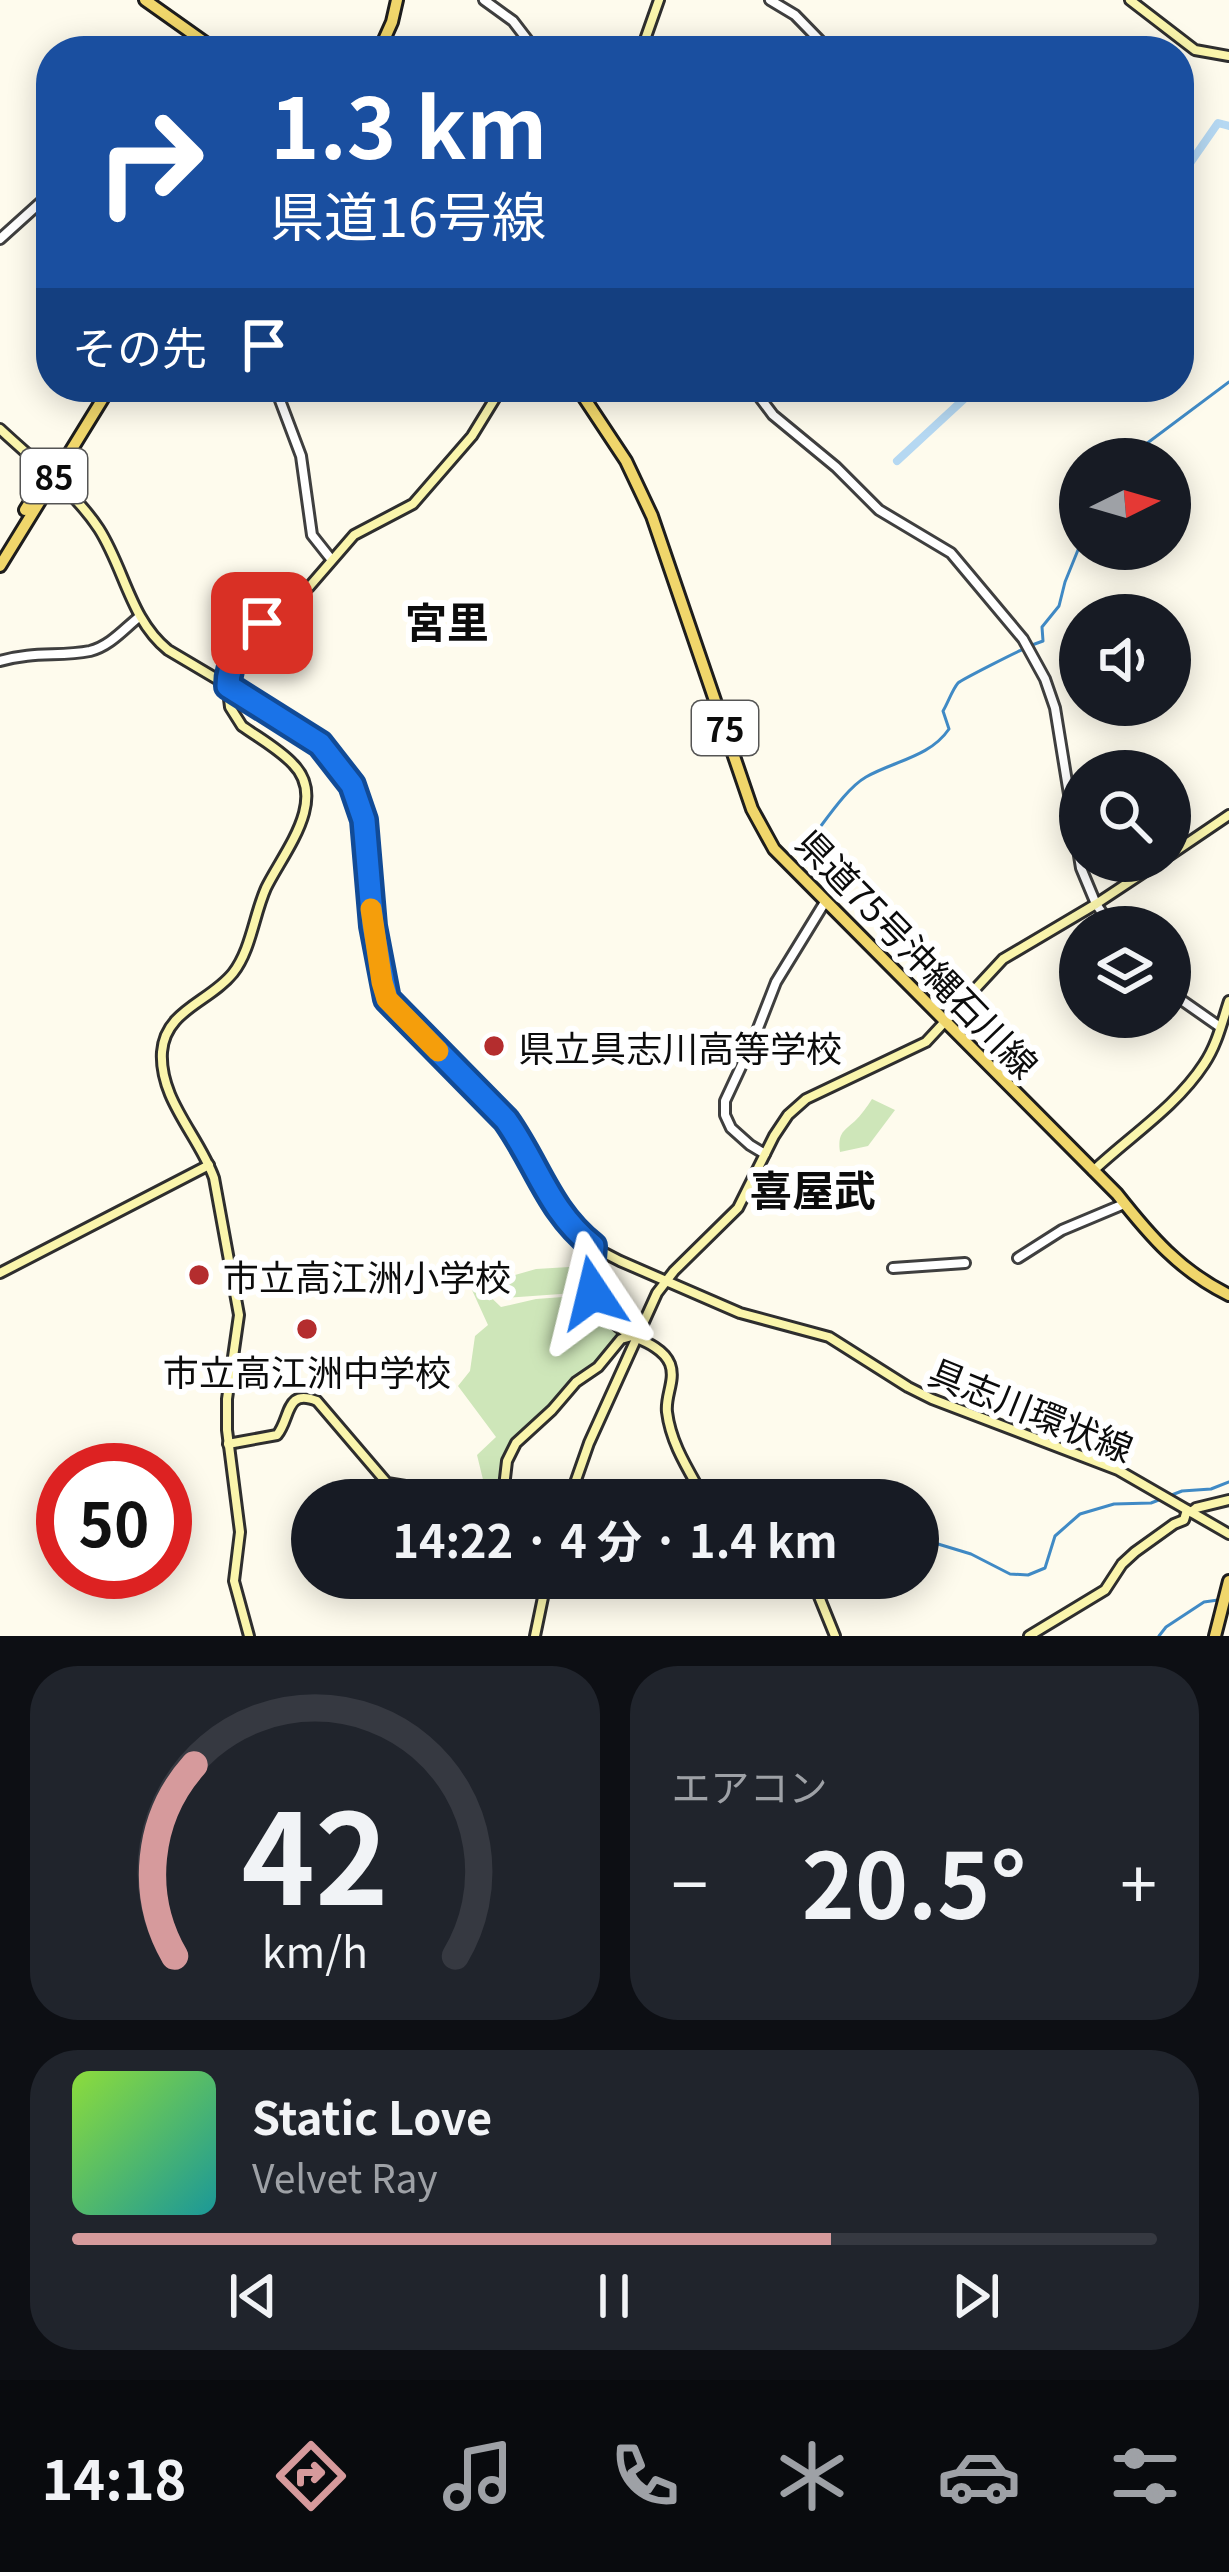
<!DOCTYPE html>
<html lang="ja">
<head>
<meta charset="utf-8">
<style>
  :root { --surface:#171b24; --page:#20242c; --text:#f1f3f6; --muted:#9ea1a6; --line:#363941; --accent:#d69a9c }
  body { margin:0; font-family:Georgia,"Noto Sans JP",serif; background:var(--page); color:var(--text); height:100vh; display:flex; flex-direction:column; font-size:45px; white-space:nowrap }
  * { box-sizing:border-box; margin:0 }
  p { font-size:39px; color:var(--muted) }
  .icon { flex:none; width:66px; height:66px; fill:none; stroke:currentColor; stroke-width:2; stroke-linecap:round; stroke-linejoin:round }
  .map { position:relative; height:1636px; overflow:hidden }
  .panel { display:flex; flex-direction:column; gap:30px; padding:30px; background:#0d0f14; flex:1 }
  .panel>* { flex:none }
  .banner { position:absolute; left:36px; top:36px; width:1158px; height:366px; border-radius:48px; box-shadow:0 6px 30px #0003; background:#1a4fa0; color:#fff; overflow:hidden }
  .needle { width:78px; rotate:85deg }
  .controls { position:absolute; left:1059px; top:438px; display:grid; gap:24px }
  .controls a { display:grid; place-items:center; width:132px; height:132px; border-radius:50%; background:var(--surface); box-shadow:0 6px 30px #0003; font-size:60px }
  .speed { position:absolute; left:36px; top:1443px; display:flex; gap:24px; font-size:60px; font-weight:700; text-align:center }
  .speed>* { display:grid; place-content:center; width:156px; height:156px; border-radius:50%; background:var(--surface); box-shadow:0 6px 30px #0003; line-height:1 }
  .speed .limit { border:18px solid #d22; background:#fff; color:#111 }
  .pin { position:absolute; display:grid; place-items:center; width:102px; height:102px; color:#fff; margin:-51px; border-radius:24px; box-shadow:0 6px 18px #0006 }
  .me { position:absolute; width:132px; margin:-66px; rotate:350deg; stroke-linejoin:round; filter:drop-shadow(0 0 9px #0008) }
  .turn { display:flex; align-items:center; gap:42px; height:252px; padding:0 36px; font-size:54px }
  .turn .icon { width:156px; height:156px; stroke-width:2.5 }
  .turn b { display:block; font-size:84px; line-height:102px }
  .then { display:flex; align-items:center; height:114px; padding:0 36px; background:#0003; gap:24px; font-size:45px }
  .big { font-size:90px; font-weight:700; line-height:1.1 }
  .panel .tile { flex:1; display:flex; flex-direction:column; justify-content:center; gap:18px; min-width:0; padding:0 42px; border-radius:48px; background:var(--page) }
  .panel .dial { align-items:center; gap:0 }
  .dial svg { height:312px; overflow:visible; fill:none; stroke:var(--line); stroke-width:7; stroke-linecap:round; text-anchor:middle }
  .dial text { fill:var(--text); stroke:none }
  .song { display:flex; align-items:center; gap:36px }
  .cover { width:144px; height:144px; border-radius:18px; background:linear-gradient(135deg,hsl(90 70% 55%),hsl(180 70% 35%)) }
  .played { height:12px; border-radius:6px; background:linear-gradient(90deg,var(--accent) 70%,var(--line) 70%) }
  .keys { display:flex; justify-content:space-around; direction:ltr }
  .heat { display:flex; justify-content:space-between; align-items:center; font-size:66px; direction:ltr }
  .panel .tiles { flex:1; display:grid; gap:30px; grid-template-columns:1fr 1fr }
  .tile:last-child { grid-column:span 2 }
  .trip { position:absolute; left:291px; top:1479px; width:648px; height:120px; border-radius:60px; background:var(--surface); box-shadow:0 6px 30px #0003; font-weight:700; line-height:120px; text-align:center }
  .tab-bar { display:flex; height:192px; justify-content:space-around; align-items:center; background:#090b0e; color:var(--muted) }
  .tab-bar .icon { width:84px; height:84px }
  .tab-bar .active { color:var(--accent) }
  .tab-bar b { font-size:54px; color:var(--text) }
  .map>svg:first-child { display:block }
</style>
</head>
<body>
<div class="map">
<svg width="1229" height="1636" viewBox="0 0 1229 1636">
  <rect width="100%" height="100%" fill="#fefbed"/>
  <!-- green -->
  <g fill="#cee6b9">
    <path d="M 872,1099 L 895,1110 L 868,1146 L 840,1152 C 838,1134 842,1132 855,1121 C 861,1115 867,1107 872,1099 Z"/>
    <polygon points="569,1267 589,1272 589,1292 503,1298 483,1277 492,1273 508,1277 536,1269"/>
    <polygon points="479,1286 501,1307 536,1299 590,1295 598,1315 622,1334 596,1365 515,1441 503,1485 496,1494 487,1496 477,1455 496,1437 458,1386 470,1371 475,1336 488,1325 472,1290"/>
  </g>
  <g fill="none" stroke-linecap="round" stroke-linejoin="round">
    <!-- stream -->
    <g stroke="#408ac5" stroke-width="3">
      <polyline points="1126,459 1229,382"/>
      <polyline points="1032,645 1043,641 1042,627 1059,606 1065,582 1080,545"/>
      <path d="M 807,844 C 823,825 845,789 866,777 C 894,761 930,757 949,729 L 943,711 C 948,703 952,690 958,683 C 961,680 1018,651 1024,649"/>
      <polyline points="837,1497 843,1500"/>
      <polyline points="918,1532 938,1544 971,1554 1010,1574 1028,1575 1045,1568 1055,1536 1080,1514 1114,1504 1151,1503 1182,1491 1211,1489 1229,1482"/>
      <polyline points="1159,1636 1166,1627 1204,1602 1218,1600"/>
    </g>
    <!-- river -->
    <g stroke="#b5d8f2" stroke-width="8">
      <polyline points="1179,179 1218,123 1229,126"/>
      <polyline points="897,461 977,387"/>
    </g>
    <defs>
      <g id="tertiary">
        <polyline points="484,0 513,21 536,51"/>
        <polyline points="770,0 795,15 830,51"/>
        <polyline points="0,239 51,193"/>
        <polyline points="275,387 301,456 312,535 331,559"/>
        <polyline points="752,387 773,415 836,467 879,510 951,553 1023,639 1045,679 1055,708 1081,868 1096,904 1112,927"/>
        <path d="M 0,661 C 34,651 59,657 90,651 C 110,646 124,629 139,617"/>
        <polyline points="1170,992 1220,1027"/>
        <polyline points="765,1154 750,1145 731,1128 725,1115 725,1101 753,1041 776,982 825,902"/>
        <polyline points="1018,1258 1062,1230 1124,1204"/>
        <polyline points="893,1268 965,1263"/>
      </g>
      <g id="secondary">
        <polyline points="1130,0 1195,50 1229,56"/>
        <polyline points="641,51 659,0"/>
        <path d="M 0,429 C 33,460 74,491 99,529 C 125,570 130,619 168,650 L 286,720 L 320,744 L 337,764 L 358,797 L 364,820 L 373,926 L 387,999 L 506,1120 L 554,1206 L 574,1230 L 591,1246 L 620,1261 L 740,1313 L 829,1337 L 908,1387 L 932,1399 L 1118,1470 L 1229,1534"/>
        <polyline points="1170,855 1229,815"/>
        <path d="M 1093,1171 C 1130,1136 1176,1107 1204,1064 C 1217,1045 1222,1022 1229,1001"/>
        <polyline points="593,1247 593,1293 601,1313 625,1332 626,1337"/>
        <polyline points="0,1273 209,1165"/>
        <path d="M 228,1444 L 277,1435 C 291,1418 285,1388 317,1401 L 387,1483 L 485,1499 L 497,1496 L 504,1487 L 507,1461 L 516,1443 L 552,1410 L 576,1382 L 598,1367 L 621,1339 L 632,1336 C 646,1342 664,1349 670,1364 C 676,1380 665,1396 667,1412 C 671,1445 690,1472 705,1500"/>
        <polyline points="569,1500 589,1443 657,1293 674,1271 738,1208 774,1136 788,1115 806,1099 926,1042 1003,959 1096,904 1161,861"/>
        <polyline points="1191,1512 1196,1508 1229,1500"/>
        <polyline points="804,1578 818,1594 835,1636"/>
        <path d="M 249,1636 L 234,1581 L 240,1532 L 227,1430 L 227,1399 L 239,1315 L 214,1178 C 199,1136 159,1099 162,1052 C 165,1010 210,1002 233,973 C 251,950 254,915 266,888 C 283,853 329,800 293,764 C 279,749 259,738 242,726 L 230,707 L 228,691 L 229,669 L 238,651 L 262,623 L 309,587 L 354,535 L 413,504 L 472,436 L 502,387"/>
        <polyline points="535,1636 547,1578"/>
        <polyline points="1029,1636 1105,1590 1122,1564 1135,1552 1174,1524 1184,1520 1187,1510"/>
      </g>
      <g id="primary">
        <polyline points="145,0 217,51"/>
        <polyline points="379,51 392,22 397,0"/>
        <path d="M 577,387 L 626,461 L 652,516 L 752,809 L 774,849 L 1117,1194 C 1150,1236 1180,1271 1229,1295"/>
        <polyline points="25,510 47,475"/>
        <polyline points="0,566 110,387"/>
        <polyline points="1215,1636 1229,1581"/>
      </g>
    </defs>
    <!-- tertiary casing -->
    <use href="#tertiary" stroke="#3f3f3f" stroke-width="14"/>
    <!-- secondary casing -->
    <use href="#secondary" stroke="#2e2e2e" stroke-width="14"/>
    <!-- primary casing -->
    <use href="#primary" stroke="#1d1d1d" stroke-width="16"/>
    <!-- tertiary -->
    <use href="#tertiary" stroke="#fff" stroke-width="8"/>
    <!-- secondary -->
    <use href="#secondary" stroke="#faf5ac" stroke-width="8"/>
    <!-- primary -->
    <use href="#primary" stroke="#f0d66b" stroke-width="10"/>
  </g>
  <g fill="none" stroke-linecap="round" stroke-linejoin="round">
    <defs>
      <path id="route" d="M 262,623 C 244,642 228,659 228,686 L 320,744 L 352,785 L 364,820 L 373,926 L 387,999 L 506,1120 C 538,1165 548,1210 593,1246 L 591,1272 L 593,1293"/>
    </defs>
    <!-- route casing -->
    <use href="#route" stroke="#114b97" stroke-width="30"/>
    <!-- route -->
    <use href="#route" stroke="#1a73e8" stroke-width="21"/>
    <!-- slow -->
    <polyline stroke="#f59e0b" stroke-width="21" points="371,909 382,982 387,999 438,1051"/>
  </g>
  <!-- markers -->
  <g fill="#b42d2e" stroke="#fff" stroke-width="4.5">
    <circle cx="494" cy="1046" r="12"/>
    <circle cx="199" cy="1275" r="12"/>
    <circle cx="307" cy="1329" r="12"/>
  </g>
  <g text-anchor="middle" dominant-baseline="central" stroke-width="12" stroke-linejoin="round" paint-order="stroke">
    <!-- shield labels -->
    <g fill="#fff" stroke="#555" stroke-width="3">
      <rect x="21" y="449" width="66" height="54" rx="9"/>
      <rect x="692" y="701" width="66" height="54" rx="9"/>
    </g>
    <g font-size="33" font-weight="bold" fill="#0c0c0c">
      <text x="54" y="476">85</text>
      <text x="725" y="728">75</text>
    </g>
    <!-- street labels -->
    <g font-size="36" fill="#0c0c0c" stroke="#fff">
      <text transform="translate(919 952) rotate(46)">県道75号沖縄石川線</text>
      <text transform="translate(1032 1408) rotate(22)">具志川環状線</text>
    </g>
    <!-- poi labels -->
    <g font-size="36" fill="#0c0c0c" stroke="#fff" text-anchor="start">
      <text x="518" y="1046">県立具志川高等学校</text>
      <text x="223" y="1275">市立高江洲小学校</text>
      <text x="307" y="1370" text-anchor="middle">市立高江洲中学校</text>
    </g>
    <!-- quarter labels -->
    <g font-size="42" font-weight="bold" fill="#0c0c0c" stroke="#fff">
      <text x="447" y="619">宮里</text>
      <text x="813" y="1187">喜屋武</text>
    </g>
  </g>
</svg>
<div class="controls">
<a><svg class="needle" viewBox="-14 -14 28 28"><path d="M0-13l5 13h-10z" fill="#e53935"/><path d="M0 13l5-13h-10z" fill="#9ea1a6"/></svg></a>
<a><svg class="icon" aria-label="sound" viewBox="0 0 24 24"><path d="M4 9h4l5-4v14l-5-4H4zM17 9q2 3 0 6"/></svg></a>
<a><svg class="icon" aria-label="search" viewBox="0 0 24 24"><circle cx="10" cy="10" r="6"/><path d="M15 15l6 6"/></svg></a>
<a><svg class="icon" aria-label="layers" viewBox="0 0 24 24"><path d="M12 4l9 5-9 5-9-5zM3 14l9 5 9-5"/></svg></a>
</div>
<div class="speed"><div class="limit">50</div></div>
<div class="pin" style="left:262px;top:623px;background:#d93025"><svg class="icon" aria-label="arrive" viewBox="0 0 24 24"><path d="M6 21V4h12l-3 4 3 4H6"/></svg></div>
<svg class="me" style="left:593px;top:1293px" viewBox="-20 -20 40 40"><path d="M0-17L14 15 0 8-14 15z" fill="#1a73e8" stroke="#fff" stroke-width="4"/></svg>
<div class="trip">14:22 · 4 分 · 1.4 km</div>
<div class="banner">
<div class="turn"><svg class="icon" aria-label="right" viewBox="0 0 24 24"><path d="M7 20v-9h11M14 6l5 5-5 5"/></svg><div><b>1.3 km</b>県道16号線</div></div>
<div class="then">その先<svg class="icon" aria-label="arrive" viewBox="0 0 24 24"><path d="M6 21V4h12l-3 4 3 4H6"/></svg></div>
</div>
</div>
<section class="panel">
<div class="tiles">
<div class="tile dial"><svg viewBox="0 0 100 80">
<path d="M14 69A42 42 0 1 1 86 69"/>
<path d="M14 69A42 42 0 0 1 19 20" stroke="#d69a9c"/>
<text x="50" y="56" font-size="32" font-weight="700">42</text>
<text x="50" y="72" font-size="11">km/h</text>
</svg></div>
<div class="tile"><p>エアコン</p>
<div class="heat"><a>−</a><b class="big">20.5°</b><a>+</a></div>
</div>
<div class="tile">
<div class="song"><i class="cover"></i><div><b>Static Love</b><p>Velvet Ray</p></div></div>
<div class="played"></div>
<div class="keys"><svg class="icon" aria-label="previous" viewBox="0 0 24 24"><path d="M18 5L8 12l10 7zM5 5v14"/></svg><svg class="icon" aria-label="pause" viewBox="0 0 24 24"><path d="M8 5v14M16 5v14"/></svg><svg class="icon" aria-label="next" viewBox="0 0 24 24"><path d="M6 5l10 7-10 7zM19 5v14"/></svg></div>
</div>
</div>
</section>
<nav class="tab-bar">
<b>14:18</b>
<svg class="icon active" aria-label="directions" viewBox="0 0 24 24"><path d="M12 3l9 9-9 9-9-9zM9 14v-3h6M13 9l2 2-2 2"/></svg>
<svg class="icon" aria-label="music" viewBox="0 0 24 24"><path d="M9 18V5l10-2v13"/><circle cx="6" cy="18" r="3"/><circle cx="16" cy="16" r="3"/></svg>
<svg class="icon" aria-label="phone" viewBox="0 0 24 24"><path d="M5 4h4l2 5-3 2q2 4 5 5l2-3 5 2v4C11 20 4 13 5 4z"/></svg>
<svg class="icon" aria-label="climate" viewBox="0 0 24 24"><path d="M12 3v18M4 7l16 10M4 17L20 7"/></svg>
<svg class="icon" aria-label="car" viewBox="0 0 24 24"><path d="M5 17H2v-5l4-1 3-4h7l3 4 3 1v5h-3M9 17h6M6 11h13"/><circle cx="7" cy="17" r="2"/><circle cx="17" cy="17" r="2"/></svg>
<svg class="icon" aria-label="filters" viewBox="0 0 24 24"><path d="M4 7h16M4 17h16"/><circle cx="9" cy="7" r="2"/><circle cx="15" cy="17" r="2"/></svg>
</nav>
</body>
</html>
